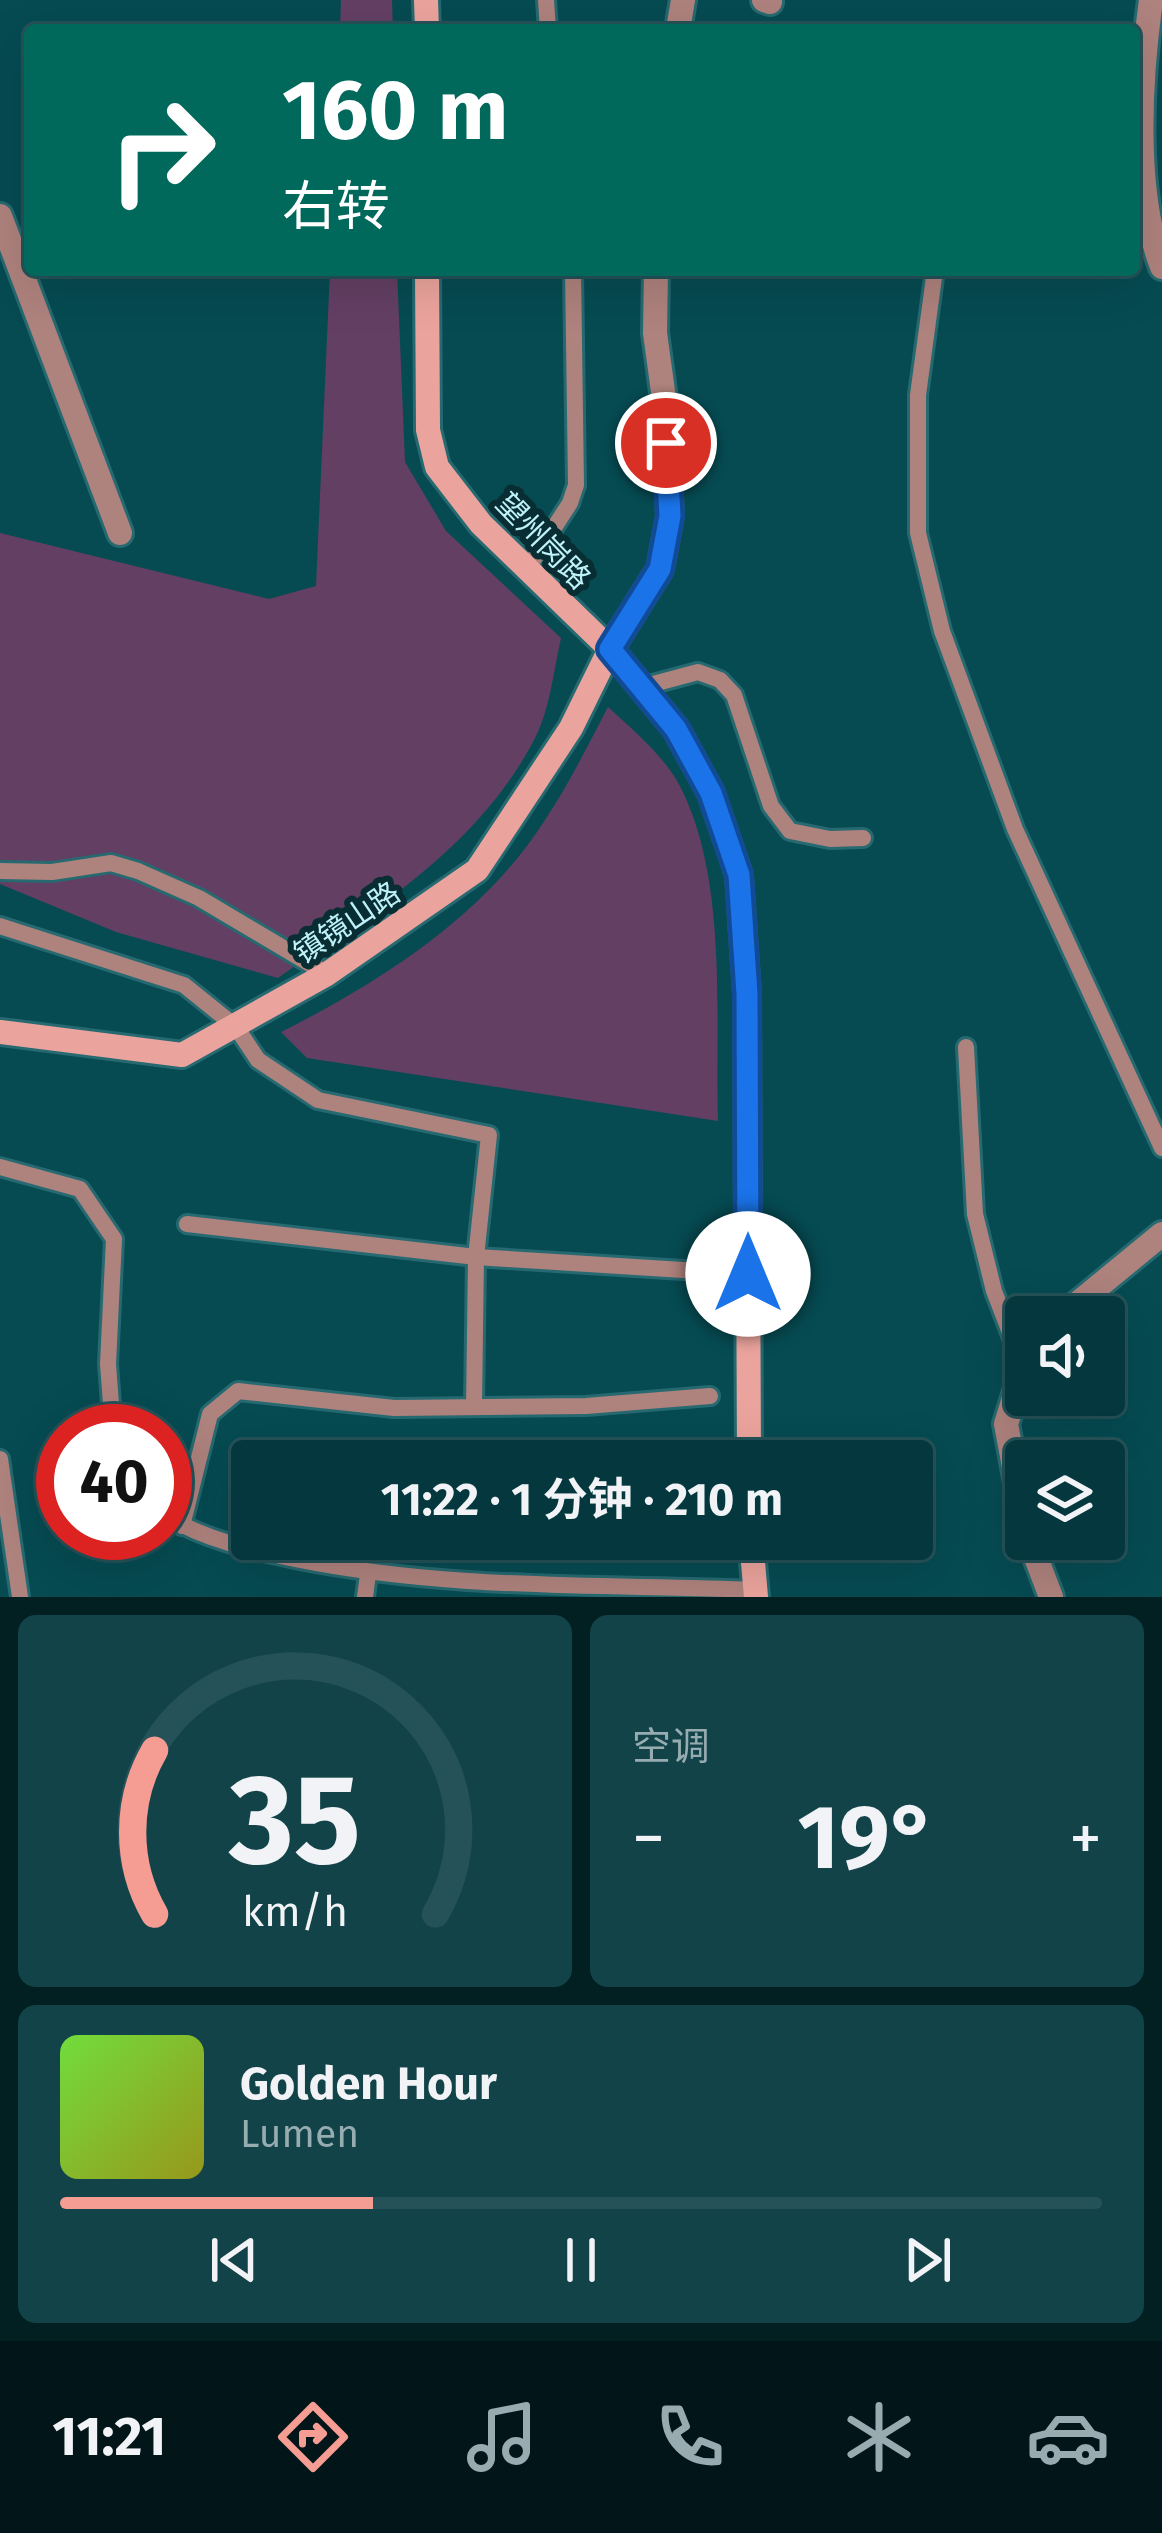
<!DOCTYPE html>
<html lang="zh">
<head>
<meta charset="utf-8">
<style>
  :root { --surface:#04383e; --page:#124349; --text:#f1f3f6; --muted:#97acb0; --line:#255258; --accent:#f59c93 }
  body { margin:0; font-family:"Fira Sans","Noto Sans SC",sans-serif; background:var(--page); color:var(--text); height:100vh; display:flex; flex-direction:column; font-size:45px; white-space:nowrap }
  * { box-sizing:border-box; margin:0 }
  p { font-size:39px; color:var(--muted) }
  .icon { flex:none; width:66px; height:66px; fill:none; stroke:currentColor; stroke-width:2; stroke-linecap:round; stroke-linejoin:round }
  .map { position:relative; height:1597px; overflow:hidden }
  .sheet { display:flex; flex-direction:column; gap:18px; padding:18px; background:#021f22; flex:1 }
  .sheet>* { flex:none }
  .banner { position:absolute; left:24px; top:24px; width:1116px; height:252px; border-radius:12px; box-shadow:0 12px 48px #0002,0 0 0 3px var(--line); background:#00695c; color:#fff; overflow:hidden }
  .buttons { position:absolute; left:1005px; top:1296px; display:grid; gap:24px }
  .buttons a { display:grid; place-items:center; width:120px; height:120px; border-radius:12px; background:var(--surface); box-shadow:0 12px 48px #0002,0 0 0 3px var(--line); font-size:60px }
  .speed { position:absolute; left:36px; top:1404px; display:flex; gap:24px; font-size:60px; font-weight:700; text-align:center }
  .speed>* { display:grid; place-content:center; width:156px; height:156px; border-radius:50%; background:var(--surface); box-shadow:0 12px 48px #0002,0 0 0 3px var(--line); line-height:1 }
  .speed .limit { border:18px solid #d22; background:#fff; color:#111 }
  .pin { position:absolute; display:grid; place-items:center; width:102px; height:102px; color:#fff; margin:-51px; border:6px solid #fff; border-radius:50%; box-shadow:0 3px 12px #0007 }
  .me { position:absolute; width:132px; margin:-66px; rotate:0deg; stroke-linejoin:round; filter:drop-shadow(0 0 9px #0008) }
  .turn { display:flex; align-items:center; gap:42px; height:252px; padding:0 60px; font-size:54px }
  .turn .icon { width:156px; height:156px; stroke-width:2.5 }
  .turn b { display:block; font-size:84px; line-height:102px }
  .big { font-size:90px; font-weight:700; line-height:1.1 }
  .sheet .tile { flex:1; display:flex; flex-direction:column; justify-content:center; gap:18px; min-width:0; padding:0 42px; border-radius:18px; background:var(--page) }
  .sheet .dial { align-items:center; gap:0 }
  .dial svg { height:312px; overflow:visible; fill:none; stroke:var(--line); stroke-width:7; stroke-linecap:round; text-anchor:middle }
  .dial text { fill:var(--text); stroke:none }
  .song { display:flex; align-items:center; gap:36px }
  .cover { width:144px; height:144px; border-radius:18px; background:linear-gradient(135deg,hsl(100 70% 55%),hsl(60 70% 35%)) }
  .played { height:12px; border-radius:6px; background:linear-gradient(90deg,var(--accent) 30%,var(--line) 30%) }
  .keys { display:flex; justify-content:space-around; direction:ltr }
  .heat { display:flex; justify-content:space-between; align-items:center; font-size:66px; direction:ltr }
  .sheet .tiles { flex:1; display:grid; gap:18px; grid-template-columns:1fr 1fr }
  .tile:last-child { grid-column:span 2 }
  .trip { position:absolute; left:231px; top:1440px; width:702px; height:120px; border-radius:12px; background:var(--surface); box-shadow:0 12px 48px #0002,0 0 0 3px var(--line); font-weight:700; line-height:120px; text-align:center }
  .menu { display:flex; height:192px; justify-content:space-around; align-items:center; background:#021619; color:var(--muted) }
  .menu .icon { width:84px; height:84px }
  .menu .current { color:var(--accent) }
  .menu b { font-size:54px; color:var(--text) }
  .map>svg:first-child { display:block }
</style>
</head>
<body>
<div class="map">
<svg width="1162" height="1597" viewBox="0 0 1162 1597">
  <rect width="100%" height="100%" fill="#064b52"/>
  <!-- green -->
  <g fill="#633f64">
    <polygon points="341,0 392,0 393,30 340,30"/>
    <path d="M 330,270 L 397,270 L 405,462 L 446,531 L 561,638 C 554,669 550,708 536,736 C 480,847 376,908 278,978 L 116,932 L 0,884 L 0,533 L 269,599 L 316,586 Z"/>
    <path d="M 608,707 C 634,731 666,757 682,790 C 728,885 715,1017 718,1121 L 307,1058 L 281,1032 C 380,982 484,916 545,820 C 569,784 588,745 608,707 Z"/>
  </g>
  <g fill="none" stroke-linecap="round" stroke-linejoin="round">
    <defs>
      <g id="lane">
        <polyline points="546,0 548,30"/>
        <polyline points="935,270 918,395 918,533 942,631 1015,829 1162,1148"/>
        <polyline points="526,571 570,503 576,485 573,270"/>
        <polyline points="642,687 698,672 720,680 734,695 771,806 790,831 830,839 863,838"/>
        <polyline points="0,871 52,872 111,863 138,871 199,898 327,974"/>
        <polyline points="0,926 184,985 236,1027 258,1060 318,1100 489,1135 476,1257 474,1407"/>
        <polyline points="966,1047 975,1214 994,1291 1022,1364"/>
        <polyline points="0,1167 80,1189 114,1239 108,1364 113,1431"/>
        <polyline points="187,1224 476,1257 715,1272"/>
        <polyline points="0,1459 20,1597"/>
        <path d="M 165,1515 C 202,1539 252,1550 295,1559 C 447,1590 600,1584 755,1590"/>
        <polyline points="182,1526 210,1414 238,1391 394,1408 586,1406 710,1396"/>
        <polyline points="365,1597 368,1574"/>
      </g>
      <g id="street">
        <polyline points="764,0 770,2"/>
        <path d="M 1151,0 C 1140,78 1133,192 1162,267"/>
        <polyline points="678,30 683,0"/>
        <polyline points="0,216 120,533"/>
        <polyline points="610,649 660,569 670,516 665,406 655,333 656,270"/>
        <polyline points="1061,1317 1162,1234"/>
        <polyline points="1026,1359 1006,1424 1026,1531"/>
        <polyline points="1029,1539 1051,1597"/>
      </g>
      <g id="secondary">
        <polyline points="426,0 427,30"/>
        <polyline points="427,270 428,430 437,467 481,524 610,649 676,729 711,793 739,875 747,994 749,1461"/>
        <polyline points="0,1032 182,1055 327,974 477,870 571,728 610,649"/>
        <polyline points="751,1539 756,1597"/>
      </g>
    </defs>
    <!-- lane casing -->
    <use href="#lane" stroke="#276970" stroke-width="22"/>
    <!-- street casing -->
    <use href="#street" stroke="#276970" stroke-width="30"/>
    <!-- secondary casing -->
    <use href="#secondary" stroke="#276970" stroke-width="30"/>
    <!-- lane -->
    <use href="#lane" stroke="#ae827d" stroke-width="16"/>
    <!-- street -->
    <use href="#street" stroke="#ae827d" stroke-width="24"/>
    <!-- secondary -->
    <use href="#secondary" stroke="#eba49d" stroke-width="24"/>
  </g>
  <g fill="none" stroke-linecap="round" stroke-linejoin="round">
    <defs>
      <polyline id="route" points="666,443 670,516 660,569 610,649 676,729 711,793 739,875 747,994 748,1274"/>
    </defs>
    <!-- route casing -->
    <use href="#route" stroke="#114b97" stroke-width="30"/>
    <!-- route -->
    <use href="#route" stroke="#1a73e8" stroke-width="21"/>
  </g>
  <g text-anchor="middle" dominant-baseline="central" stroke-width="12" stroke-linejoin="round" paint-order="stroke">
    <!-- street labels -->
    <g font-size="30" fill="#bff1f8" stroke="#082e33">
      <text transform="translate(543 541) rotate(46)">望州岗路</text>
      <text transform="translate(347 923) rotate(-34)">镇镜山路</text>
    </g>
  </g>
</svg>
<div class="buttons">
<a><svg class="icon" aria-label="sound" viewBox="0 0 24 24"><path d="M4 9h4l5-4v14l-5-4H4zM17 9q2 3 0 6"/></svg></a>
<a><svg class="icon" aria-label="layers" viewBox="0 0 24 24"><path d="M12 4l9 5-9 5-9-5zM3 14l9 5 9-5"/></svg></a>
</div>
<div class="speed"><div class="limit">40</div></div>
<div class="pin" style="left:666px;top:443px;background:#d93025"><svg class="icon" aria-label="arrive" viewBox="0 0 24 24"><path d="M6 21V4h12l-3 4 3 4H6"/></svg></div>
<svg class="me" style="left:748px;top:1274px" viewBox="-20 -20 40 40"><circle r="19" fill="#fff"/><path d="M0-13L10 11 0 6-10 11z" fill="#1a73e8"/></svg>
<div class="trip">11:22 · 1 分钟 · 210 m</div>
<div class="banner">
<div class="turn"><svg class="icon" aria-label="right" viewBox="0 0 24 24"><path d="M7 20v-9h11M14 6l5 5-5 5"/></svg><div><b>160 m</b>右转</div></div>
</div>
</div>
<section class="sheet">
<div class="tiles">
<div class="tile dial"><svg viewBox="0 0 100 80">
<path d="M14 69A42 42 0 1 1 86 69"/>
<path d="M14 69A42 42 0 0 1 14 27" stroke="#f59c93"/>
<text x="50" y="56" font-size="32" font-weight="700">35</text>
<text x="50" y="72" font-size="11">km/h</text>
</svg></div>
<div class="tile"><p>空调</p>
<div class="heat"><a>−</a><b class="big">19°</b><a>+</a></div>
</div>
<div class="tile">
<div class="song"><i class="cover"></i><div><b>Golden Hour</b><p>Lumen</p></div></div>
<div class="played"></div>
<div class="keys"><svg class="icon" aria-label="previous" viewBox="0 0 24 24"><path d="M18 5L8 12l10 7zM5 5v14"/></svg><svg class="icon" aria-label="pause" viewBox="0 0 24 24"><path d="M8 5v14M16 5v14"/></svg><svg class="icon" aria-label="next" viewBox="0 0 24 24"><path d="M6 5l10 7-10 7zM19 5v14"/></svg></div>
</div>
</div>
</section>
<nav class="menu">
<b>11:21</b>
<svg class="icon current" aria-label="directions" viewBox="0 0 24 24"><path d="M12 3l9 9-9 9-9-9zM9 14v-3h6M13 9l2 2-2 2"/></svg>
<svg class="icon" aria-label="music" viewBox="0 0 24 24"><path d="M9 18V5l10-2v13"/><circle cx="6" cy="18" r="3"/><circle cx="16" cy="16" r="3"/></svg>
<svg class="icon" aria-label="phone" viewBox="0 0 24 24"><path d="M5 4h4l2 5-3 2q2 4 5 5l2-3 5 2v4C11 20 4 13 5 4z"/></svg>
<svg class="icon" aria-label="climate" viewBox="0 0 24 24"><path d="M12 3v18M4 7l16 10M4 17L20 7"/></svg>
<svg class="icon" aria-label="car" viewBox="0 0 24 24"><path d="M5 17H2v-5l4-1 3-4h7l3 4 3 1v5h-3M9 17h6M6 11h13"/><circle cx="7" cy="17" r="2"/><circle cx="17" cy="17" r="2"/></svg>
</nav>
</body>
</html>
